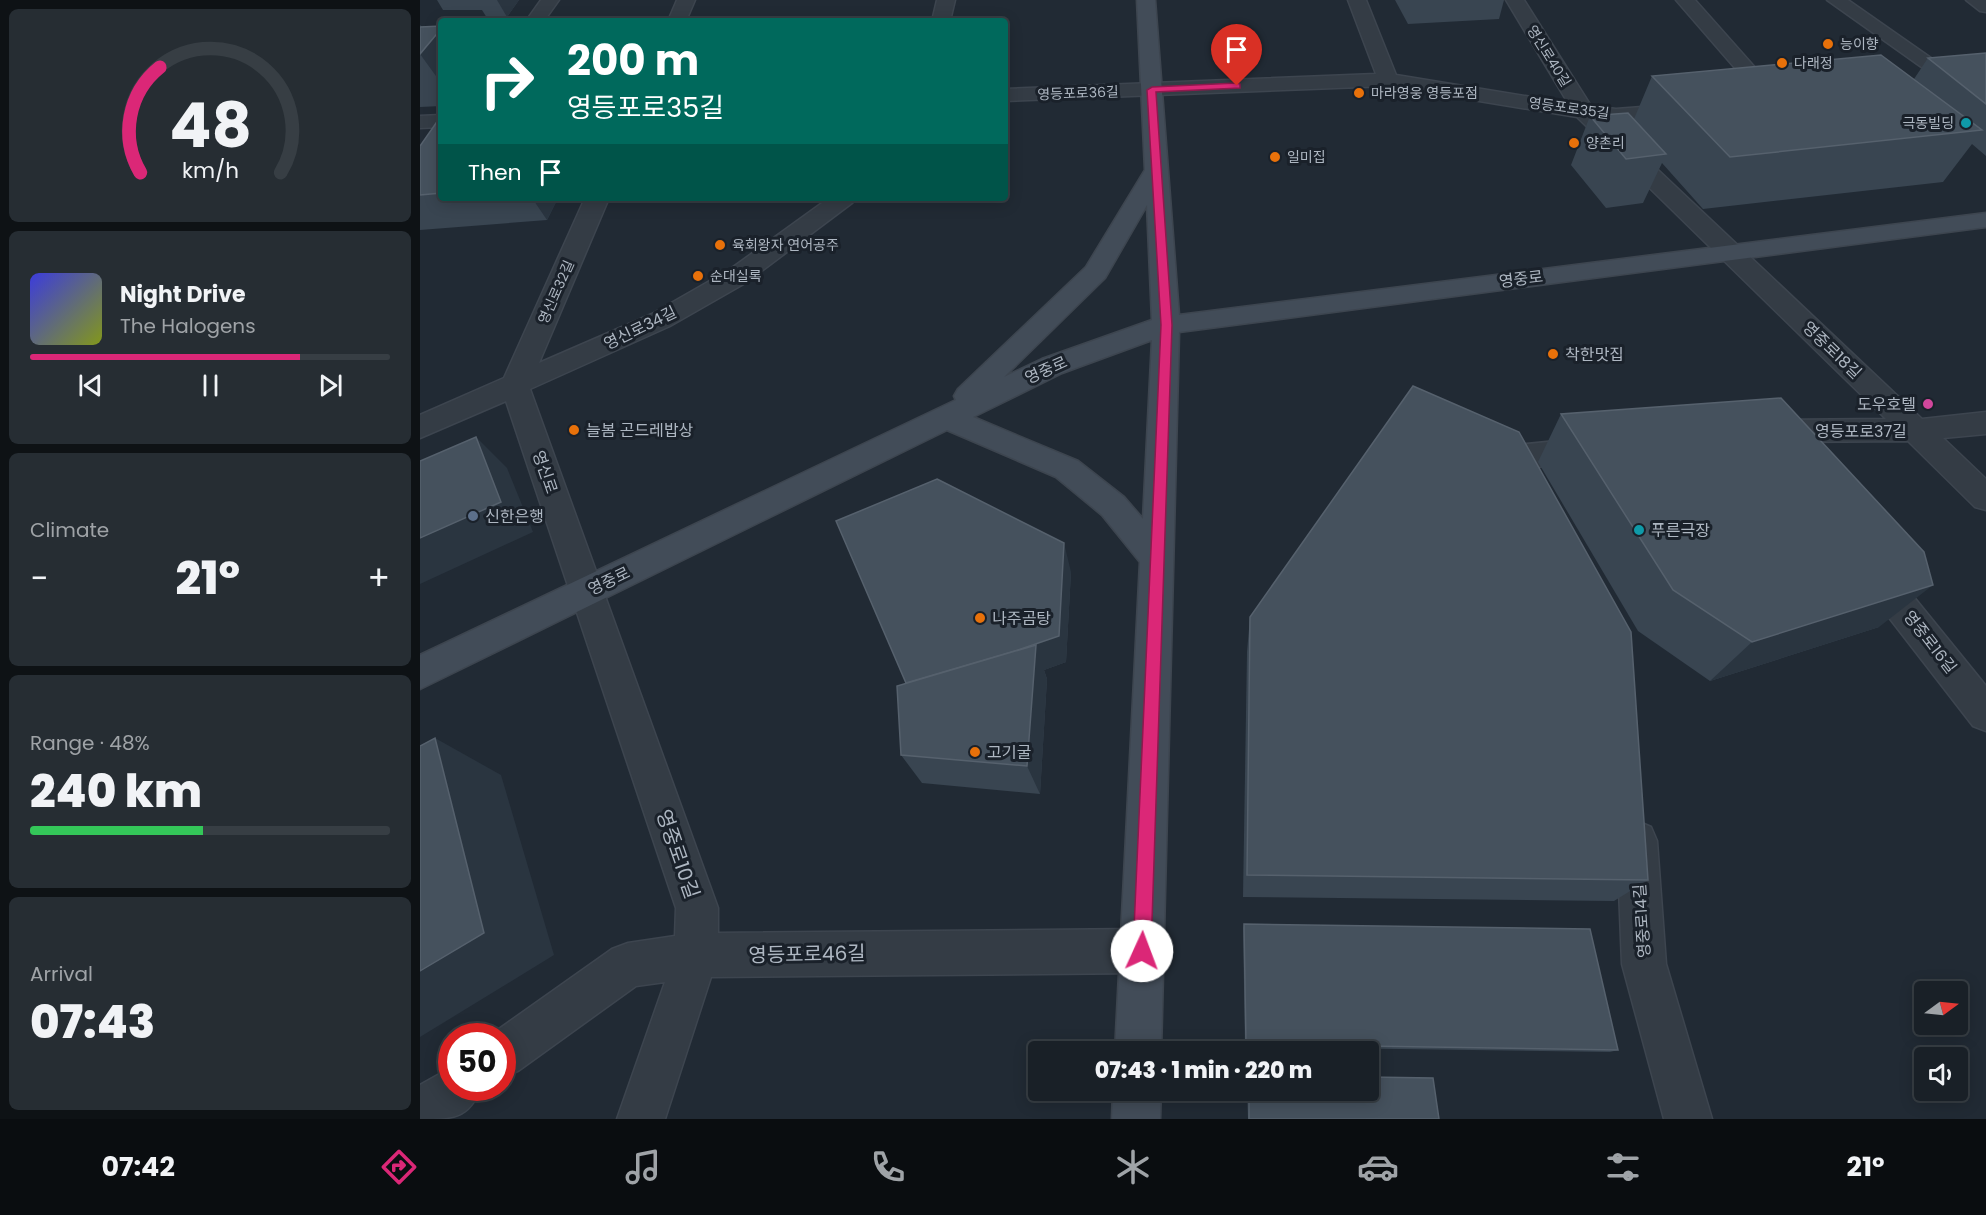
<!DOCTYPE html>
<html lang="en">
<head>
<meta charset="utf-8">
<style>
  :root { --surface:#192027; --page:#262d33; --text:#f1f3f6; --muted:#9fa3a7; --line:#373e44; --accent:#db2777 }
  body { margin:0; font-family:Poppins,"Noto Sans KR",sans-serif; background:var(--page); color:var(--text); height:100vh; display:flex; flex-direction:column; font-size:22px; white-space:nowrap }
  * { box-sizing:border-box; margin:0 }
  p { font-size:20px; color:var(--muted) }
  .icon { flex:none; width:33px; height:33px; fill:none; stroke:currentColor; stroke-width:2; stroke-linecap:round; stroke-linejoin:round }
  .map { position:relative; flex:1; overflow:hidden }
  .details { display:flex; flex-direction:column; gap:9px; padding:9px; background:#0e1215; width:420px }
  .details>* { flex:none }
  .hud { position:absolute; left:18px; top:18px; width:570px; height:183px; border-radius:6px; box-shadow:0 3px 15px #0003,0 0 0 2px var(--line); background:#00695c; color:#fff; overflow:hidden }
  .needle { width:39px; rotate:75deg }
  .tools { position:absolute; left:1494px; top:981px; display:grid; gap:12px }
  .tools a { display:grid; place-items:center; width:54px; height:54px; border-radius:6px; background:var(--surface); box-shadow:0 3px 15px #0003,0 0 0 2px var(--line); font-size:30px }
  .speed { position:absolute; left:18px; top:1023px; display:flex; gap:12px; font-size:30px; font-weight:700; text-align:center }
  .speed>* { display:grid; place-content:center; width:78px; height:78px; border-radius:50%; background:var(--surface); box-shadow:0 3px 15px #0003,0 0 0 2px var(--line); line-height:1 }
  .speed .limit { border:9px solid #d22; background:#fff; color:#111 }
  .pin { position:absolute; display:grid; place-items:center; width:51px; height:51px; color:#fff; margin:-62px -26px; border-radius:50% 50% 50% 0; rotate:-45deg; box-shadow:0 0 6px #0007 }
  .pin .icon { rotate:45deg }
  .me { position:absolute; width:66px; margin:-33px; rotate:2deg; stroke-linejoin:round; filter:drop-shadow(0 0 4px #0008) }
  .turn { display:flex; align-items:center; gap:21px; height:126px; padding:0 30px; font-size:27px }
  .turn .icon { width:78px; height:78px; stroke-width:2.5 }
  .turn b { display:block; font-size:42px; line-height:51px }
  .then { display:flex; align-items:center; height:57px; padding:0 30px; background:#0003; gap:12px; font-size:22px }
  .big { font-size:45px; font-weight:800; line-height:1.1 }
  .details .card { flex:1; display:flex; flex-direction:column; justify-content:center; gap:9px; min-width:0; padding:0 21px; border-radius:9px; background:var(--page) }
  .details .dial { align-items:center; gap:0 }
  .dial svg { height:156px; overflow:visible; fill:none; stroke:var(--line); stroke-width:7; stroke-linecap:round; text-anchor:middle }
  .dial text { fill:var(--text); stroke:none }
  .song { display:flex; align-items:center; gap:18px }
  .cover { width:72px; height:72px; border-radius:9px; background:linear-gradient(135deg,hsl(240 70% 55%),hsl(70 70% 35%)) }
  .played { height:6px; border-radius:3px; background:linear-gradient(90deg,var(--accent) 75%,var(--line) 75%) }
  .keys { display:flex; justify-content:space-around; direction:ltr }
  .heat { display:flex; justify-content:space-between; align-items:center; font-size:33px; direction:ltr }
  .charge { height:9px; border-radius:4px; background:linear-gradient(90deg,#34c759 48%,var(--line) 0) }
  .trip { position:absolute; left:608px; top:1041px; width:351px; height:60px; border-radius:6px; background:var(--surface); box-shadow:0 3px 15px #0003,0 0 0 2px var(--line); font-weight:800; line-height:60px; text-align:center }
  .dock { display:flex; height:96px; justify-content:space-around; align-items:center; background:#0a0d10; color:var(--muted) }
  .dock .icon { width:42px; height:42px }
  .dock .on { color:var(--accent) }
  .dock b { font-size:27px; color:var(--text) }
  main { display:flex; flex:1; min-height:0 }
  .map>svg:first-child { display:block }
</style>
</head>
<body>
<main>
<section class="details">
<div class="card dial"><svg viewBox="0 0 100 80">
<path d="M14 69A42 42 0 1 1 86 69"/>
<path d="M14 69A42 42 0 0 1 24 15" stroke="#db2777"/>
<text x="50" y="56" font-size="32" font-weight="700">48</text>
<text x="50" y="72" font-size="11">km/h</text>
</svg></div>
<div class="card">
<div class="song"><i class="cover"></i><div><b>Night Drive</b><p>The Halogens</p></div></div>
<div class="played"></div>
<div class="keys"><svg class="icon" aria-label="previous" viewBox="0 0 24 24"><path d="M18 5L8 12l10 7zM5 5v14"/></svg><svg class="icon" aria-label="pause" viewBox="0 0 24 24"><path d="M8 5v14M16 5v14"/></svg><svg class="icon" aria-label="next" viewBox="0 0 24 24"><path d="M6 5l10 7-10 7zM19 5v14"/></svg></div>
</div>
<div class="card"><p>Climate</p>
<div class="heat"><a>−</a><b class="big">21°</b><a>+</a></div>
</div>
<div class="card"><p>Range · 48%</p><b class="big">240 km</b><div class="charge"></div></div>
<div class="card"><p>Arrival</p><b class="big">07:43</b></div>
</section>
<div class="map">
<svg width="1566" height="1119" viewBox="0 0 1566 1119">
  <rect width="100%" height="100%" fill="#212a34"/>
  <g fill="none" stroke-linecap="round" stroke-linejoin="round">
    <defs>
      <g id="street">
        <polygon points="121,0 139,0 124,21 106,21"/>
        <polygon points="257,0 275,0 266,21 248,21"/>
        <polygon points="517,0 535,0 530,21 512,21"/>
        <polygon points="928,0 946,0 976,75 1148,103 1086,0 1104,0 1171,106 1196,109 1261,104 1268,106 1271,110 1268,114 1261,116 1185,120 1502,419 1566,412 1566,434 1523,438 1566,479 1566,510 1555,507 1488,441 1348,442 1338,439 1333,431 1338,423 1348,420 1466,419 1157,117 968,86 585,101 585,89 956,74"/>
        <polygon points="1256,0 1275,0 1361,97 1364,101 1361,105 1354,107 1347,105"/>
        <polygon points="1407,0 1428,0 1541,79 1538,83 1524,83"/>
        <polygon points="1546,0 1566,0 1566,12 1560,11"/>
        <polygon points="21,115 21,127 0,128 0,116"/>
        <polygon points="165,198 189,198 119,363 232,314 309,270 409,198 436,198 432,203 327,282 250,326 110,389 298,908 298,933 722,929 737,936 744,951 737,966 722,973 291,977 245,1119 197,1119 245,982 216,986 98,1071 82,1078 82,1036 69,1036 192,949 208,943 255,936 256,908 86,401 0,438 0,415 84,378"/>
        <path d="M 1071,433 L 1098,445 L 1166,438 L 1177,441 L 1181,449 L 1177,457 L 1166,460 C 1132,464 1077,481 1056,444 L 1060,436 Z"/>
        <polygon points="1455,560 1467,564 1566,686 1566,731 1553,726 1443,584 1438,574 1443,564"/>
        <polygon points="1217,821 1231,827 1237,841 1246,964 1292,1119 1244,1119 1202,964 1197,841 1203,827"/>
        <path d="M 32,1067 L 32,1088 L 60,1088 C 50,1119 31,1119 0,1119 L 0,1085 Z"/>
      </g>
      <g id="secondary">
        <path d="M 717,0 L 735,0 L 759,315 L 1566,213 L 1566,227 L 759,332 L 741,1052 L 695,1052 L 720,562 L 682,515 L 636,477 L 527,430 L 0,689 L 0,655 L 536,400 L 534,396 L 538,389 L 666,267 L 725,170 ZM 727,205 L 732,320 L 622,359 L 584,377 L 685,278 ZM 732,340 L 723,519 L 704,497 L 658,461 L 553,417 L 642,373 Z"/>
        <polygon points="693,1090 741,1090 740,1119 692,1119"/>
      </g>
    </defs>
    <!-- street casing -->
    <use href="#street" stroke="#3d454f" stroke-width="3"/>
    <!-- secondary casing -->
    <use href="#secondary" stroke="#3d454f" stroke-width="3"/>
    <!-- street -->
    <use href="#street" fill="#343c45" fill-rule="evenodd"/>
    <!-- secondary -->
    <use href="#secondary" fill="#424c58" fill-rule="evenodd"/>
  </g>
  <!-- wall -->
  <g fill="#394551">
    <polygon points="17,0 99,0 87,17 67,18 62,10 23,10"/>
    <polygon points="975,0 1084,0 1079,19 988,24"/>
    <polygon points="0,25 2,27 21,26 21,106 0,107"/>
    <polygon points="1566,53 1566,156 1552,144 1523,182 1283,209 1242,163 1223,203 1186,208 1151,165 1170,116 1214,119 1232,76 1494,79 1508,58"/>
    <polygon points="21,116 21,198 138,198 127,220 0,230 0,146"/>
    <polygon points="1141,414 1459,627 1290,681 1218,631 1118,462"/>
    <polygon points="651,572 646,662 624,670 627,679 620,794 502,783 481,755 486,683"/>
    <polygon points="830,617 1228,880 1194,901 823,897 827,652"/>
    <polygon points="824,924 1198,1050 1190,1052 825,1047 823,928"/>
    <polygon points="827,1090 948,1090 1019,1119 828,1119"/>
  </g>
  <!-- shaded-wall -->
  <g fill="#2a3540">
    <polygon points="77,0 99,0 87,17"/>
    <polygon points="0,25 11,41 21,29 21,83 0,54"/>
    <polygon points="112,198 138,198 127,220"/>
    <polygon points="56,437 87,468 113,532 0,584 0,538"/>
    <polygon points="644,543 651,572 646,662 624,670 627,679 620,794 607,766 489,689"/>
    <polygon points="1513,585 1459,627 1290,681 1332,642"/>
    <polygon points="15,738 81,775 134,955 0,1037 0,971"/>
  </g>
  <!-- building -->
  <g fill="#45515d" stroke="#56616d" stroke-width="1.5">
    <polygon points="21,26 21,29 0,54 0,27"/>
    <polygon points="1566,53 1566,104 1508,58"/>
    <polygon points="1461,55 1562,130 1310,157 1232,76"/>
    <polygon points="1208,113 1246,154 1206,159 1170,116"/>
    <polygon points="21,116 21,193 0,195 0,146"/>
    <polygon points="993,386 1099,432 1211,632 1228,880 827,875 830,617"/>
    <polygon points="1361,398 1504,552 1513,585 1332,642 1253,590 1141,414"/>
    <polygon points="56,437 81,502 0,538 0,461"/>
    <polygon points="517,479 644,543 639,636 598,650 486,683 416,521"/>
    <polygon points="616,645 607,766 481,755 477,686"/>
    <polygon points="15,738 64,933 0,971 0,746"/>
    <polygon points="824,924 1170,929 1198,1050 826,1044"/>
    <polygon points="948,1077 1013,1078 1019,1119 829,1119 829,1090 948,1090"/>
  </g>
  <!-- route -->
  <polygon fill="#db2777" stroke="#8e194d" stroke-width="1.5" points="817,83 820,84 820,88 736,92 752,325 731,951 728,957 722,960 716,957 713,951 741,325 727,90 732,87"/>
  <!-- markers -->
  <g fill="#e8710a" stroke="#1a212a" stroke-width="2">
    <circle cx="1408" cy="44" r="6"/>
    <circle cx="1362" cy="63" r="6"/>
    <circle cx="939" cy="93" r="6"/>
    <circle cx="1154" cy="143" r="6"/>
    <circle cx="855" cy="157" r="6"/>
    <circle cx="300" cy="245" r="6"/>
    <circle cx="278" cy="276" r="6"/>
    <circle cx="1133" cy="354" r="6"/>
    <circle cx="154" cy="430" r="6"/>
    <circle cx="560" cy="618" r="6"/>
    <circle cx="555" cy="752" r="6"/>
  </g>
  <g fill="#0f9aa8" stroke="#1a212a" stroke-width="2">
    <circle cx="1546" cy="123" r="6"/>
    <circle cx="1219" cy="530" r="6"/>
  </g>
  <circle fill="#d1479c" stroke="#1a212a" stroke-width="2" cx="1508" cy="404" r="6"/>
  <circle fill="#5c6f8a" stroke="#1a212a" stroke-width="2" cx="53" cy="516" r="6"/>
  <g text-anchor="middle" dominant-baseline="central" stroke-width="6" stroke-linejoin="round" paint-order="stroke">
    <!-- far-poi labels -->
    <g font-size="14" fill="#aeb7c2" stroke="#1a212a" text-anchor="start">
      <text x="1420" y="44">능이향</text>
      <text x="1374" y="63">다래정</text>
      <text x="951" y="93">마라영웅 영등포점</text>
      <text x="1534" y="123" text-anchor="end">극동빌딩</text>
      <text x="1166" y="143">양촌리</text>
      <text x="867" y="157">일미집</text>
      <text x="312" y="245">육회왕자 연어공주</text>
      <text x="290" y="276">순대실록</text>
    </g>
    <!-- far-street labels -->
    <g font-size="14" fill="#aeb7c2" stroke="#1a212a">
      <text transform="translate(1129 56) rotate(58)">영신로40길</text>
      <text transform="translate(658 93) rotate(-2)">영등포로36길</text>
      <text transform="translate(1149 108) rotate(8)">영등포로35길</text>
      <text transform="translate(136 292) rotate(-66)">영신로32길</text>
    </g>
    <!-- street labels -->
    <g font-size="16" fill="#aeb7c2" stroke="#1a212a">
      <text transform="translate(1101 279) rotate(-7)">영중로</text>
      <text transform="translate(220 328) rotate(-26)">영신로34길</text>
      <text transform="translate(1412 350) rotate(44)">영중로18길</text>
      <text transform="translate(626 370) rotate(-24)">영중로</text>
      <text x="1441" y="431">영등포로37길</text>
      <text transform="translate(125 472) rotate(71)">영신로</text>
      <text transform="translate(189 581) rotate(-26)">영중로</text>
      <text transform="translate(1510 642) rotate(52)">영중로16길</text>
      <text transform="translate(1222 921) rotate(-94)">영중로14길</text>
    </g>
    <!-- poi labels -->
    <g font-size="16" fill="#aeb7c2" stroke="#1a212a" text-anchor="start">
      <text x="1145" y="354">착한맛집</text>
      <text x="1496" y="404" text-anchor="end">도우호텔</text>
      <text x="166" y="430">늘봄 곤드레밥상</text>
      <text x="65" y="516">신한은행</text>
      <text x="1231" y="530">푸른극장</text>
      <text x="572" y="618">나주곰탕</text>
      <text x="567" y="752">고기굴</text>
    </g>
    <!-- near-street labels -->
    <g font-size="20" fill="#aeb7c2" stroke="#1a212a">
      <text transform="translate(258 854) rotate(71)">영중로10길</text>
      <text transform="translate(387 954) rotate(-1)">영등포로46길</text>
    </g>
  </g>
</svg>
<div class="tools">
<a><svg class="needle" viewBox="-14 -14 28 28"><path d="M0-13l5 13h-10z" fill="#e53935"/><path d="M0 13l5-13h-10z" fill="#9fa3a7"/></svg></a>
<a><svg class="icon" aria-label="sound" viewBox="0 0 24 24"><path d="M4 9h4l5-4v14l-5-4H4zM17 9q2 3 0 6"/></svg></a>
</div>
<div class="speed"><div class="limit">50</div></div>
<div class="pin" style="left:817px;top:86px;background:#d93025"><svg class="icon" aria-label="arrive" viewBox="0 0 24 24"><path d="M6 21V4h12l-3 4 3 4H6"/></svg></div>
<svg class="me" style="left:722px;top:951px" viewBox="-20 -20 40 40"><circle r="19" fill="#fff"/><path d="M0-13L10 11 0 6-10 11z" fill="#db2777"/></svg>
<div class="trip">07:43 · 1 min · 220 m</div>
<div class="hud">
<div class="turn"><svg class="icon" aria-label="right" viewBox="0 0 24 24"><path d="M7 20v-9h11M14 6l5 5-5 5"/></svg><div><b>200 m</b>영등포로35길</div></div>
<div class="then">Then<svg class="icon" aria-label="arrive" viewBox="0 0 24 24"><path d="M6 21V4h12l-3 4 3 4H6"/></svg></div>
</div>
</div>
</main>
<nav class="dock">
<b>07:42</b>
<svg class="icon on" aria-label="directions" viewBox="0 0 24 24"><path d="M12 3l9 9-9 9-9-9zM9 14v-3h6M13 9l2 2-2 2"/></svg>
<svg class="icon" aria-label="music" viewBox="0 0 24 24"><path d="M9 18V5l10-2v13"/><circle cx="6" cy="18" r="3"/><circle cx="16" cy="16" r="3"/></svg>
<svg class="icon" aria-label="phone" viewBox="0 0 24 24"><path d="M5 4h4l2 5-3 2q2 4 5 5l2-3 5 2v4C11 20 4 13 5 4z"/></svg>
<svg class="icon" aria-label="climate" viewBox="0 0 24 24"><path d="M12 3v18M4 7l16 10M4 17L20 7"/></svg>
<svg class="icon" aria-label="car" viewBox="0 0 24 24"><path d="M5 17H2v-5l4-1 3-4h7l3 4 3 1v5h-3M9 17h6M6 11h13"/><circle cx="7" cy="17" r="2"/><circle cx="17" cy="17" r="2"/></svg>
<svg class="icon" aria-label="filters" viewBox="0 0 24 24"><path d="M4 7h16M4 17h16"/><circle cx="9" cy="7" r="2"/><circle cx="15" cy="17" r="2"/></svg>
<b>21°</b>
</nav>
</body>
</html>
